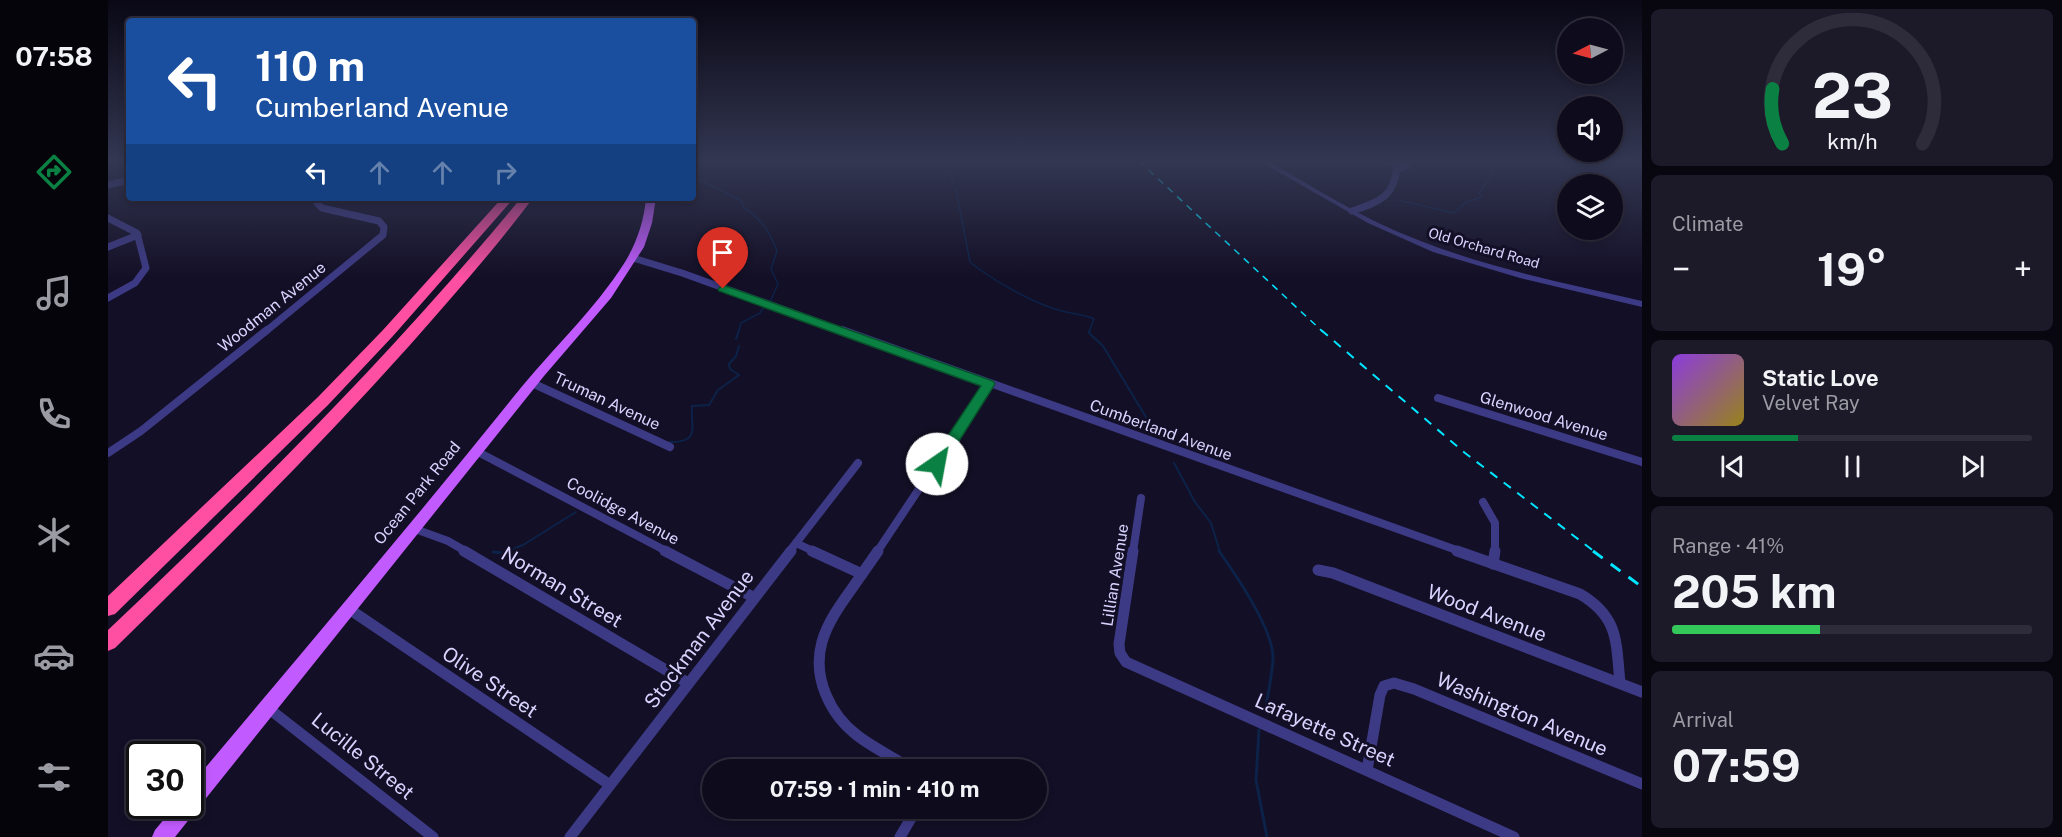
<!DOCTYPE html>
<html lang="en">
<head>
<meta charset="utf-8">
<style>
  :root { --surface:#0e0b1c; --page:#1c1929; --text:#f1f3f6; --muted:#9b9ba3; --line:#2e2b3b; --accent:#0b8043 }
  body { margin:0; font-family:"Public Sans",sans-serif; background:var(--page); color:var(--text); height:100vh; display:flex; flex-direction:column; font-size:22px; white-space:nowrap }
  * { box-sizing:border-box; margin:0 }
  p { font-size:20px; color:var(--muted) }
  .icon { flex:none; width:33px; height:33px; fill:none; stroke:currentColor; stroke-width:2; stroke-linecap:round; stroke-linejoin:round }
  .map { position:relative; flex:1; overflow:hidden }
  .sheet { display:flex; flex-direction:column; gap:9px; padding:9px; background:#08060f; width:420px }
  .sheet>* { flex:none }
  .hud { position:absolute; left:18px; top:18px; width:570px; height:183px; border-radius:6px; box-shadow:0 3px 9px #0003,0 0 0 2px var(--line); background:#1a4fa0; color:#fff; overflow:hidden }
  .needle { width:39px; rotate:264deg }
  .fabs { position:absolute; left:1449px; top:18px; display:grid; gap:12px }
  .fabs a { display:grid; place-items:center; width:66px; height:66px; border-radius:50%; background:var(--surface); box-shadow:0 3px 9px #0003,0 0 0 2px var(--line); font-size:30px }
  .speed { position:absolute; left:18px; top:741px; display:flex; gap:12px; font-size:30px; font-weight:700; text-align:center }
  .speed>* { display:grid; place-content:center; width:78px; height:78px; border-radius:50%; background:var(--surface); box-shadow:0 3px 9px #0003,0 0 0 2px var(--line); line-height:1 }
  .speed .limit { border:3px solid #111; border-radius:9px; background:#fff; color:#111 }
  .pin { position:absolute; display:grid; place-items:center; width:51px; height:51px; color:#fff; margin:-62px -26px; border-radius:50% 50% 50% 0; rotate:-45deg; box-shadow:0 0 6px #0007 }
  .pin .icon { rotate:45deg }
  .me { position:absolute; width:66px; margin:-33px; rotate:33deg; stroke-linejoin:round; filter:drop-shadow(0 0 4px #0008) }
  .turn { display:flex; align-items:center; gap:21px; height:126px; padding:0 30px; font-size:27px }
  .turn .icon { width:78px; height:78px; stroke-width:2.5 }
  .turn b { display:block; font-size:42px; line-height:51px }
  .lanes { display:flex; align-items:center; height:57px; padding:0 30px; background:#0003; justify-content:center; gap:30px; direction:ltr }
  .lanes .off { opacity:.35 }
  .big { font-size:45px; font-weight:700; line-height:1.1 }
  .sheet .widget { flex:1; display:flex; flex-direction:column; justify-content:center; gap:9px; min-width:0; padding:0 21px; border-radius:9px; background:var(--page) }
  .sheet .dial { align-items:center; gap:0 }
  .dial svg { height:156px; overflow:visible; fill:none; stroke:var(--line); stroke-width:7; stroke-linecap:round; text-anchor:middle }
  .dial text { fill:var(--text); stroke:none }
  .song { display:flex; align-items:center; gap:18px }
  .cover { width:72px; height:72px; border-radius:9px; background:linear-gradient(135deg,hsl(270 70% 55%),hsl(50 70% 35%)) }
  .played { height:6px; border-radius:3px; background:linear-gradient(90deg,var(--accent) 35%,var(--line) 35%) }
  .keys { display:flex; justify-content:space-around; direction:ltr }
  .heat { display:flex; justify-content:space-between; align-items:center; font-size:33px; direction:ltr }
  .charge { height:9px; border-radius:4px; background:linear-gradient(90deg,#34c759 41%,var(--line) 0) }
  .trip { position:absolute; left:594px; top:759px; width:345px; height:60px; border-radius:30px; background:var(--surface); box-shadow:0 3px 9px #0003,0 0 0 2px var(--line); font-weight:700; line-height:60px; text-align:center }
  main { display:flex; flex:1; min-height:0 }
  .menu { display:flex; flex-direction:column; width:108px; justify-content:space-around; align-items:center; background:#06040b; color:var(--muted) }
  .menu .icon { width:42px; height:42px }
  .menu .current { color:var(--accent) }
  .menu b { font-size:27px; color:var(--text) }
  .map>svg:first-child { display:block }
</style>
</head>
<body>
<main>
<nav class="menu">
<b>07:58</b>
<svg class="icon current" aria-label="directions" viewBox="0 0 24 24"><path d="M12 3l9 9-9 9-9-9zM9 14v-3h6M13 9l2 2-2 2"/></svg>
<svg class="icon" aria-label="music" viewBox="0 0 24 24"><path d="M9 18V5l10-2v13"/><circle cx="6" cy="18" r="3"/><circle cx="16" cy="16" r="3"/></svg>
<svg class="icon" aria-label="phone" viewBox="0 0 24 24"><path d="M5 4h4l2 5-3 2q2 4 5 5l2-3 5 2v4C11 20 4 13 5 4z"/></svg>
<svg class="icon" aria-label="climate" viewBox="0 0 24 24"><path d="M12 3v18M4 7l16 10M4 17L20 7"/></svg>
<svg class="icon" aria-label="car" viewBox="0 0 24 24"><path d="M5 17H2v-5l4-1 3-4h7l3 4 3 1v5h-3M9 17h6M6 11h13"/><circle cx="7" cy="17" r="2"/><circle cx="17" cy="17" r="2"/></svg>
<svg class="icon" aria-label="filters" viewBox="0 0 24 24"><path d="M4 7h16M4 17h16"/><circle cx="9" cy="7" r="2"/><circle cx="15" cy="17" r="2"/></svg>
</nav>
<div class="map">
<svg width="1534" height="837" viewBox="0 0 1534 837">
  <rect width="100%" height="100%" fill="#130f26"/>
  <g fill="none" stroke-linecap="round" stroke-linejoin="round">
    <!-- stream-far2 -->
    <g stroke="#0c2248" stroke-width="1.5">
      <polyline points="833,161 846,182"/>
      <path d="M 585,176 L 634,201 L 635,207 C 653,218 662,232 669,251 L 663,269 L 670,284 L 662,302"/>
      <path d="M 848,190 L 862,262 C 884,280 926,304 954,311 C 965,314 975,314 986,319 L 981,332"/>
      <path d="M 1290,200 L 1346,213 L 1357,203 L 1373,197 L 1371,192 C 1380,185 1384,171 1391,161"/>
      <polyline points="630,332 633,323 652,313 656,307"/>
    </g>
    <!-- stream-far1 -->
    <g stroke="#0c2248" stroke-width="2">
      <polyline points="982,330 981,333 995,346 1047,432"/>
      <polyline points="628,339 631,330"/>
      <path d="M 562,442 C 594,443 582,424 584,406 L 601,405 L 610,390 L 631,375 L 622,369 L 621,364 L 628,356 L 631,346"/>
      <polyline points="1066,463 1087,502 1103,523 1112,552"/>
      <polyline points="480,501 487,497"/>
      <polyline points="397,552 415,545 468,512"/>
    </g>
    <!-- stream -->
    <g stroke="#0c2248" stroke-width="3">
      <path d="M 1111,551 C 1128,575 1166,630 1165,659 C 1164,676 1160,694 1157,711"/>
      <polyline points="385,552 395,553 401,551"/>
      <polyline points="1151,730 1148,780 1159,837"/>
    </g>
    <!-- minor-far2 -->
    <g stroke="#3d3a85" stroke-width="7">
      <polyline points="1280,161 1293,168 1300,165 1296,161"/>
      <polyline points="0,185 21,180"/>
      <path d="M 1244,211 C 1270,202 1286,198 1289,167"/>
      <polyline points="0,218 29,233 38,268 27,283 0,298"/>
      <polyline points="0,247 30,235"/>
      <polyline points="525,258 574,273 738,332"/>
      <polyline points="157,332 275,235 276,227 271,221 214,208 209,203 209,198"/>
    </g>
    <!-- minor-far1 -->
    <g stroke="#3d3a85" stroke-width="8">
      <polyline points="734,330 1354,552"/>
      <polyline points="424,383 562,447"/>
      <polyline points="1330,398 1534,462"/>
      <polyline points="370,452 560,552"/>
      <polyline points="0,453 33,431 159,330"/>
      <polyline points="1375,502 1387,523 1387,552"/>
      <polyline points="307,529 340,541 359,552"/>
      <polyline points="688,543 707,552"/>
      <polyline points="681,552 750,463"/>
      <polyline points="769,552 881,384"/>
      <polyline points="1025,552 1033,498"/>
    </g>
    <!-- minor -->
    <g stroke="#3d3a85" stroke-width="11">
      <polyline points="356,551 580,683"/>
      <polyline points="557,551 645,597"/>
      <polyline points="704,551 754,574 770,551"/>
      <polyline points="1025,551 1011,644 1012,653 1018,662 1406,837"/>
      <path d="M 1349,551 L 1472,594 C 1511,617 1508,642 1512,683"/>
      <polyline points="1385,564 1387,551"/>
      <polyline points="1210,570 1225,573 1534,692"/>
      <path d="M 754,574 C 740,595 721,617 714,642 C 704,677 722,715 750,736 C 767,749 787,758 805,770"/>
      <polyline points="241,609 502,785"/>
      <polyline points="160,708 325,837"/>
      <polyline points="1259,770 1272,695 1276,686 1286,683 1306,689 1534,784"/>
      <polyline points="462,837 683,551"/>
      <polyline points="792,837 809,808"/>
    </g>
    <!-- tertiary -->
    <path fill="#3d3a85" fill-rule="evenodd" d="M 1151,161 L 1160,161 C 1207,188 1254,218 1305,238 C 1379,268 1457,283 1534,301 L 1534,307 L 1412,278 L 1325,252 L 1260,223 Z"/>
    <!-- primary -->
    <path fill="#c25bff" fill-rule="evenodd" d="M 538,198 L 548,198 L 544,223 L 536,247 L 503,298 L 436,376 L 67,837 L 44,837 L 47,830 L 67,806 L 82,806 L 82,786 C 191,656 301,527 407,395 C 443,350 486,311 517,262 C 529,242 536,221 538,198 Z"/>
    <!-- motorway -->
    <g fill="#ff4fa3" fill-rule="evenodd">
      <polygon points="394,198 406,198 285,336 220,405 7,614 0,616 0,596 210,397 275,330"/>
      <path d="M 413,198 L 425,198 C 387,249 344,297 302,345 C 208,450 108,549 7,648 L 0,651 L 0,630 C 145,493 286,352 413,198 Z"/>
    </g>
    <!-- rail-far2 -->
    <polyline stroke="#00e5ff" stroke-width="1.5" stroke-dasharray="7 6" stroke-linecap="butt" points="1031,161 1215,332"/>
    <!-- rail-far1 -->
    <polyline stroke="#00e5ff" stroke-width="2" stroke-dasharray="9 8" stroke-linecap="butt" points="1213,330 1357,453 1487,552"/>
    <!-- rail -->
    <polyline stroke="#00e5ff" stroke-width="3" stroke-dasharray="12 10" stroke-linecap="butt" points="1485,551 1534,587"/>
  </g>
  <!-- sky -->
  <linearGradient id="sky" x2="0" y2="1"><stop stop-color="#0a0815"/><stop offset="0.58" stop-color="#333752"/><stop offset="1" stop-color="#333752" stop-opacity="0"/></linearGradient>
  <rect width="1534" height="278" fill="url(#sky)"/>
  <!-- route -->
  <polygon fill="#0b8043" stroke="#07532c" stroke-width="1.5" points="615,285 885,381 887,384 834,468 824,468 822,464 824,460 873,386 611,291 610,289"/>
  <g text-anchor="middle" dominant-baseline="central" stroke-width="6" stroke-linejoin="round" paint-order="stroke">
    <!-- far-street labels -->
    <g font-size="14" fill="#d9d4ff" stroke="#130f26">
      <text transform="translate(1376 248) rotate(16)">Old Orchard Road</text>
    </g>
    <!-- street labels -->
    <g font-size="16" fill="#d9d4ff" stroke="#130f26">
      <text transform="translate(164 307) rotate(-39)">Woodman Avenue</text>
      <text transform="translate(499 401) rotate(25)">Truman Avenue</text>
      <text transform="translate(1436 416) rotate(17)">Glenwood Avenue</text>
      <text transform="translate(1053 430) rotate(20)">Cumberland Avenue</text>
      <text transform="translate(309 493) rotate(-51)">Ocean Park Road</text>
      <text transform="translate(515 511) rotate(28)">Coolidge Avenue</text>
      <text transform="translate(1007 575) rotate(-81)">Lillian Avenue</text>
    </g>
    <!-- near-street labels -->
    <g font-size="20" fill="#d9d4ff" stroke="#130f26">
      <text transform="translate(454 587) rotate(31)">Norman Street</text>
      <text transform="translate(1379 613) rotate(21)">Wood Avenue</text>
      <text transform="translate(591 639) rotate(-53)">Stockman Avenue</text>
      <text transform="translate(382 682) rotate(34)">Olive Street</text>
      <text transform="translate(1414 714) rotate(23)">Washington Avenue</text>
      <text transform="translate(1217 730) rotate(24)">Lafayette Street</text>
      <text transform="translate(255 756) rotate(39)">Lucille Street</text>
    </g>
  </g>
</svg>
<div class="fabs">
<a><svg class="needle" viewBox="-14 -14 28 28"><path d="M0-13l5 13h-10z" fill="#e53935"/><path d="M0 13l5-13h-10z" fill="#9b9ba3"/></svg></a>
<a><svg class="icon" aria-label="sound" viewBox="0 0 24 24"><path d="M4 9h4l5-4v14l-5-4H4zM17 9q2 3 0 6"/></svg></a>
<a><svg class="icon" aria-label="layers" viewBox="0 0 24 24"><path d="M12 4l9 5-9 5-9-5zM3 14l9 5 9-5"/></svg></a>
</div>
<div class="speed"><div class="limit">30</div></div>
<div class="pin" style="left:615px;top:289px;background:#d93025"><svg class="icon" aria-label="arrive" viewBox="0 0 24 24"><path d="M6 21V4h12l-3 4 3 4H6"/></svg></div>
<svg class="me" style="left:829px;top:464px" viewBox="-20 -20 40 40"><circle r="19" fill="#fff"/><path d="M0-13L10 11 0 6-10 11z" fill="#0b8043"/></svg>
<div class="trip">07:59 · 1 min · 410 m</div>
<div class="hud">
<div class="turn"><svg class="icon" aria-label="left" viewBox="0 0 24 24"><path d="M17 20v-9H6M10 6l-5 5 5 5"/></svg><div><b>110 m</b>Cumberland Avenue</div></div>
<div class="lanes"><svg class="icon" aria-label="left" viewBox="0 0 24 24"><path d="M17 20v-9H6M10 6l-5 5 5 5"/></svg><svg class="icon off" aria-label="ahead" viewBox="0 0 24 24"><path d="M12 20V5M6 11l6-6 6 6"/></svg><svg class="icon off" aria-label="ahead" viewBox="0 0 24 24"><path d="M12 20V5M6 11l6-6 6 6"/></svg><svg class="icon off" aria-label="right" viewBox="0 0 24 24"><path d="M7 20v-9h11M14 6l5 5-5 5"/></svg></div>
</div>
</div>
<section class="sheet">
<div class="widget dial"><svg viewBox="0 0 100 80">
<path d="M14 69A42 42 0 1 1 86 69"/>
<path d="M14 69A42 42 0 0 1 9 41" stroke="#0b8043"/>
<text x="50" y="56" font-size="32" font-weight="700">23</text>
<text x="50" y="72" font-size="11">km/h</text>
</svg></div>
<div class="widget"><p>Climate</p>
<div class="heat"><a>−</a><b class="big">19°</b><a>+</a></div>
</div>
<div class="widget">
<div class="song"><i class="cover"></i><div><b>Static Love</b><p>Velvet Ray</p></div></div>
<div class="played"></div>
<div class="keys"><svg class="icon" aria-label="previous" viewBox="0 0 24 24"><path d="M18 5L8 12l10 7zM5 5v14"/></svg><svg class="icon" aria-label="pause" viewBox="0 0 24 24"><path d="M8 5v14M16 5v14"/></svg><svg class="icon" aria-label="next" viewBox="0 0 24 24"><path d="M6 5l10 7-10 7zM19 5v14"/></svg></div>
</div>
<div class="widget"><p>Range · 41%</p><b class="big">205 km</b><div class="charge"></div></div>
<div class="widget"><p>Arrival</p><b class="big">07:59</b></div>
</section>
</main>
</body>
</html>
